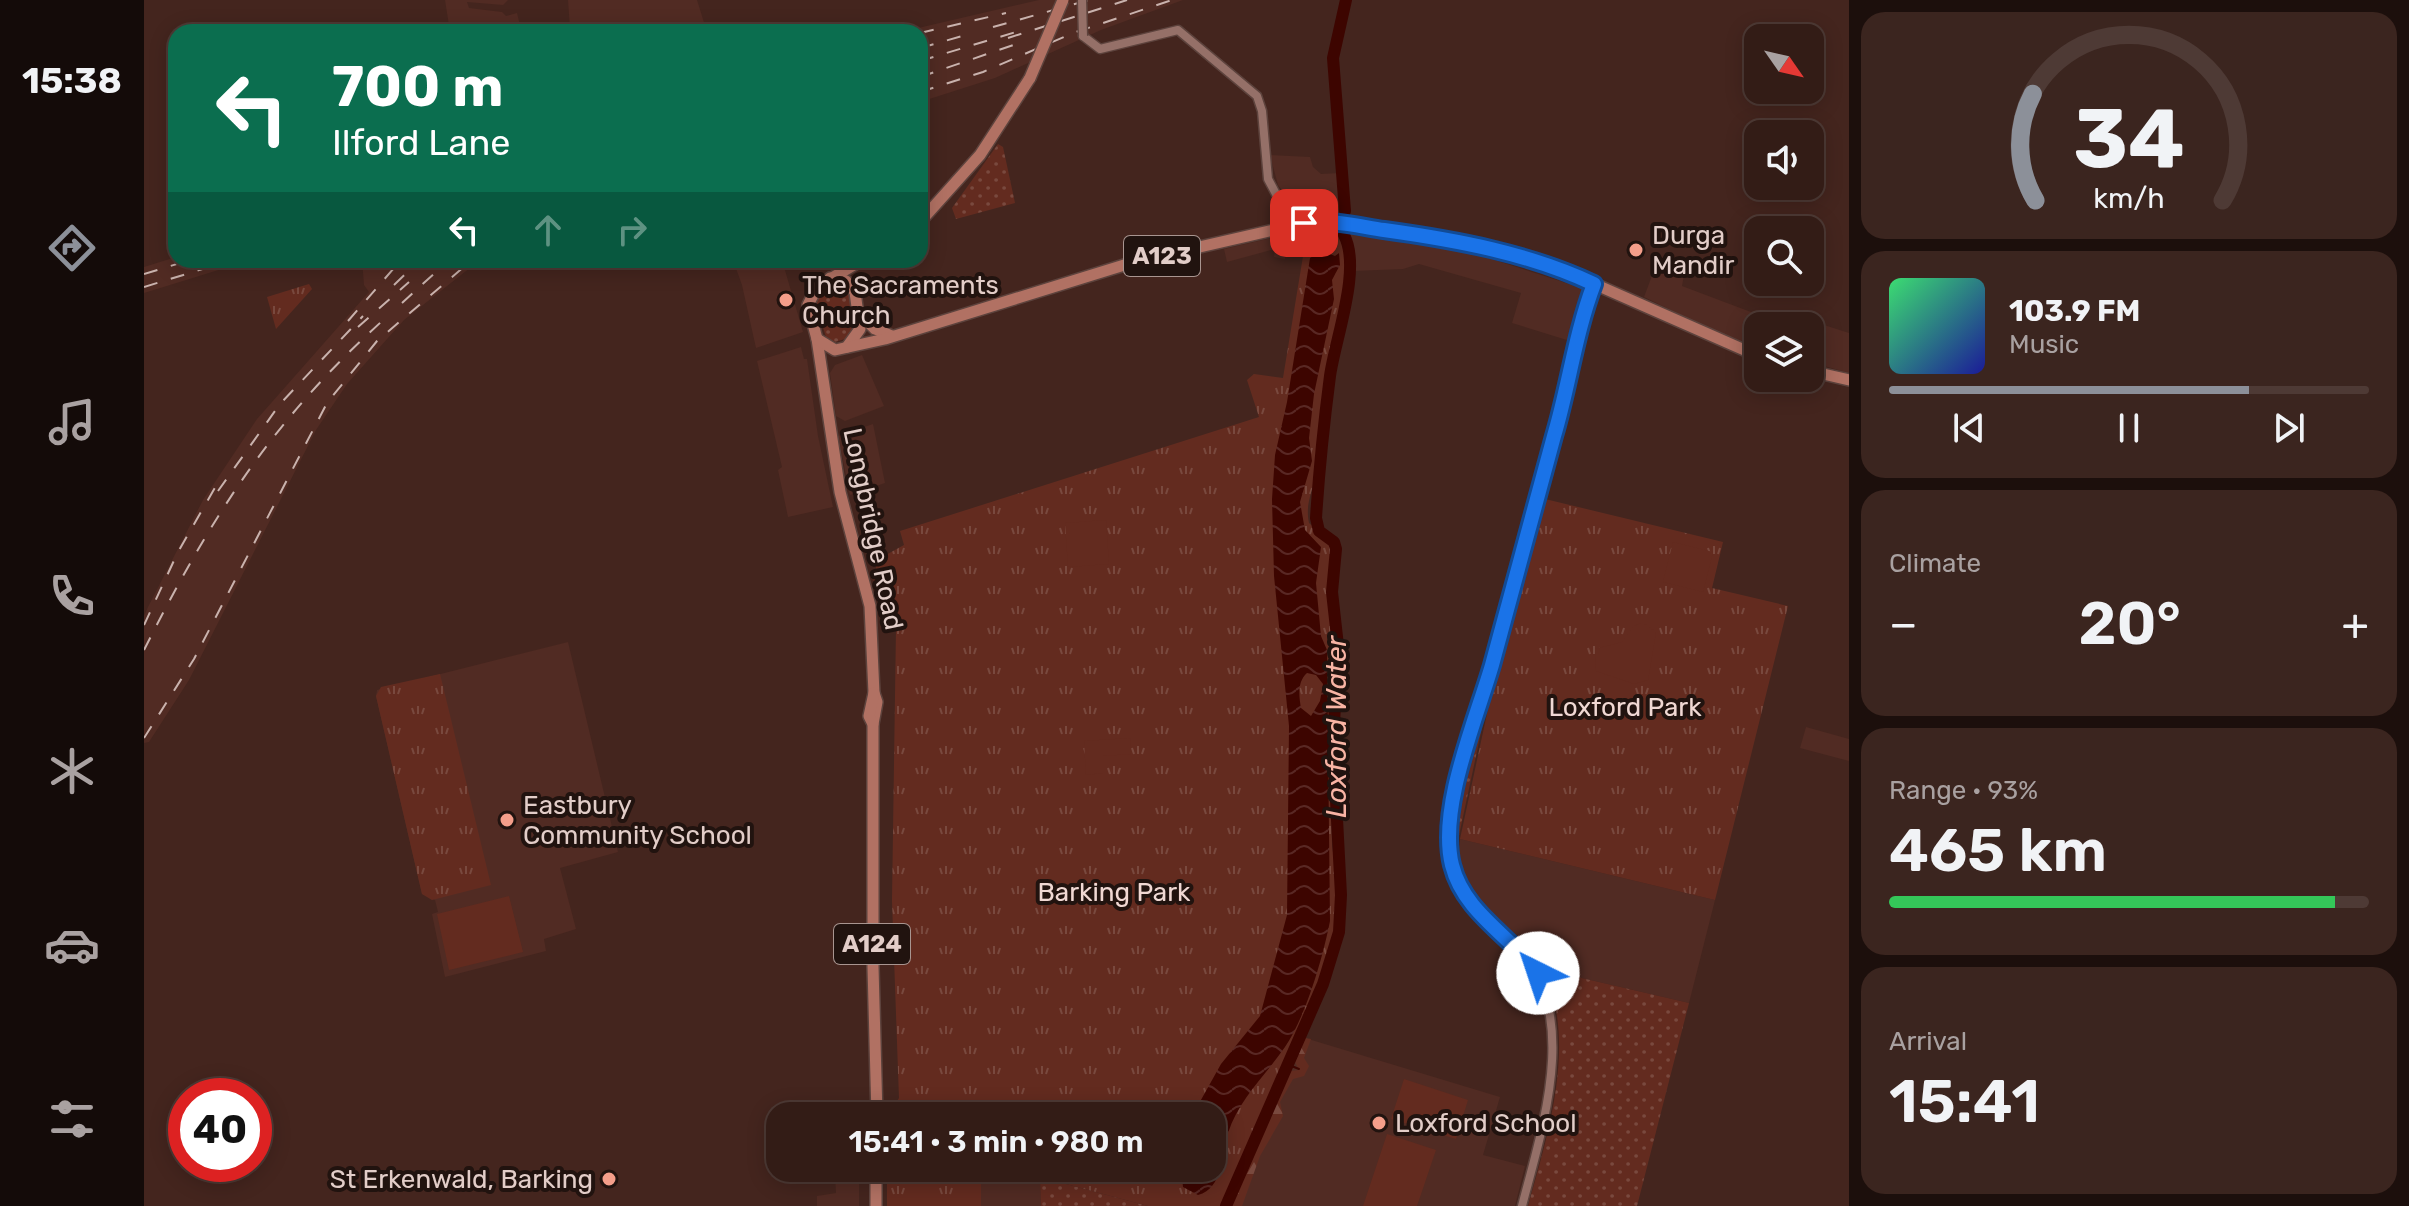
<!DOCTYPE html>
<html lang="en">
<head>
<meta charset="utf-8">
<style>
  :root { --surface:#331c16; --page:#3b251f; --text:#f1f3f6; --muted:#a9a1a1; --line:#4e3a35; --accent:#8c9099 }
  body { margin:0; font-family:Rubik,sans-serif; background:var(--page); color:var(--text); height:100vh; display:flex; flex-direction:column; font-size:30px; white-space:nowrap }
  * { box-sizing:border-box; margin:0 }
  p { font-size:26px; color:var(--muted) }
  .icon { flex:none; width:44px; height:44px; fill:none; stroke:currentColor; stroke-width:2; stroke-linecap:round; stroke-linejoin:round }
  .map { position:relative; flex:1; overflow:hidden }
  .panel { display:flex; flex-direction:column; gap:12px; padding:12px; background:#1c0f0c; width:560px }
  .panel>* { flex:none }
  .hud { position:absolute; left:24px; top:24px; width:760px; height:244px; border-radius:24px; box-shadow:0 4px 20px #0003,0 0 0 2px var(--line); background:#0b6e4f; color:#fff; overflow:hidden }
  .needle { width:52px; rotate:124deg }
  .buttons { position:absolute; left:1600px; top:24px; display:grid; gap:16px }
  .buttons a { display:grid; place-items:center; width:80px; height:80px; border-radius:16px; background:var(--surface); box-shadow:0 4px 20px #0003,0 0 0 2px var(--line); font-size:40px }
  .speed { position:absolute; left:24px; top:1078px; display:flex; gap:16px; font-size:40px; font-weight:700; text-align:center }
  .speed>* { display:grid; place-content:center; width:104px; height:104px; border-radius:50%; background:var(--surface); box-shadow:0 4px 20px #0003,0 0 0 2px var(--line); line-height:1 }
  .speed .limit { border:12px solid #d22; background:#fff; color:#111 }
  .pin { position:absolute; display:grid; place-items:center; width:68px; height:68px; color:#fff; margin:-34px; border-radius:16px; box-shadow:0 4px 12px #0006 }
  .me { position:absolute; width:88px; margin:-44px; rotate:319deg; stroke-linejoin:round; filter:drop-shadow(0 0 6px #0008) }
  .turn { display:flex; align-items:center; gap:28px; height:168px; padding:0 32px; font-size:36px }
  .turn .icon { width:104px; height:104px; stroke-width:2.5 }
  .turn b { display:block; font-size:56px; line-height:68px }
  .lanes { display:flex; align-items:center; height:76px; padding:0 32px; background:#0003; justify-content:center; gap:40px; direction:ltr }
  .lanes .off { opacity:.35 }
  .big { font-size:60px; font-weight:600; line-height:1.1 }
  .panel .widget { flex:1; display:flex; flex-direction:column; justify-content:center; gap:12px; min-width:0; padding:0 28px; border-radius:24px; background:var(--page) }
  .panel .dial { align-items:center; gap:0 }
  .dial svg { height:208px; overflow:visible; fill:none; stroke:var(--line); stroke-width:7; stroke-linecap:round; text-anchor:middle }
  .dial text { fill:var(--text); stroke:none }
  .song { display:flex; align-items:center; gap:24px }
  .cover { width:96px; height:96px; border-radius:12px; background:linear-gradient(135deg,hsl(140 70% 55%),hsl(240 70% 35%)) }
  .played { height:8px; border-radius:4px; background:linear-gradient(90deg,var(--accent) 75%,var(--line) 75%) }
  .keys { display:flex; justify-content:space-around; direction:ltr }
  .heat { display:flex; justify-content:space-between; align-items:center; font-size:44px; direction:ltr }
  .charge { height:12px; border-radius:6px; background:linear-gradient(90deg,#34c759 93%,var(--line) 0) }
  .trip { position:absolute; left:622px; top:1102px; width:460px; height:80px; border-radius:24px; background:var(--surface); box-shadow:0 4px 20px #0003,0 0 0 2px var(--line); font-weight:600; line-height:80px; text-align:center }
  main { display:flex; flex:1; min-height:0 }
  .dock { display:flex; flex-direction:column; width:144px; justify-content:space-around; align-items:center; background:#140b09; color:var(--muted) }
  .dock .icon { width:56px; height:56px }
  .dock .selected { color:var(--accent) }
  .dock b { font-size:36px; color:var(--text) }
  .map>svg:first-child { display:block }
</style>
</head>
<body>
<main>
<nav class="dock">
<b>15:38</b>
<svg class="icon selected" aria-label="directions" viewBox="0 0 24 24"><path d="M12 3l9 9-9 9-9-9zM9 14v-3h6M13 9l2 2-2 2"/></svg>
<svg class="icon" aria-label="music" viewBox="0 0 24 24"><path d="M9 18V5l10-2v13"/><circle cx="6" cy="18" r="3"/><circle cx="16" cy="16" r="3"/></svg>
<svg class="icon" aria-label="phone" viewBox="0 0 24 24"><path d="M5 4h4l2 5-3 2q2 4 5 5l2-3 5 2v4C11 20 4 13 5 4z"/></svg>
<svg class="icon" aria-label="climate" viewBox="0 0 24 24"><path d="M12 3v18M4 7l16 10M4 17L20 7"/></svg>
<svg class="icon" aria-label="car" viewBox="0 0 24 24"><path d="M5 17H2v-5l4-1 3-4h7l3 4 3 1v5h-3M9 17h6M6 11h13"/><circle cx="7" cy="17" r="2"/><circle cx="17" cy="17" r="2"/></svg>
<svg class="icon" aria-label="filters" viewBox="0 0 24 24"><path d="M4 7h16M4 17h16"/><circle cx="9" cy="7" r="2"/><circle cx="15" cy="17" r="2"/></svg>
</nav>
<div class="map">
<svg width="1705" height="1206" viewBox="0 0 1705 1206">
  <defs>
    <pattern id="grass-dots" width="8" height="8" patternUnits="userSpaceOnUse" patternTransform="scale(2)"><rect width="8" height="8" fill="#632b1f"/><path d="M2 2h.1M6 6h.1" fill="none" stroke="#79493e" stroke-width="1.8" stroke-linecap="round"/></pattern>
    <pattern id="forest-firs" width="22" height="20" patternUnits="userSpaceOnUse" patternTransform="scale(2)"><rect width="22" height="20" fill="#632b1f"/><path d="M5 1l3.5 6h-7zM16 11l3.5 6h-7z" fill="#79493e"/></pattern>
    <pattern id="park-tufts" width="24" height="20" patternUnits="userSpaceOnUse" patternTransform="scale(2)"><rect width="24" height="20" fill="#632b1f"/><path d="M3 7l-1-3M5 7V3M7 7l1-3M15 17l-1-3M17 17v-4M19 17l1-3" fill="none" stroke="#79493e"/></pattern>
    <pattern id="water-waves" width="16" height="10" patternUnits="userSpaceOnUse" patternTransform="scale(2)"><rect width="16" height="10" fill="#3d0500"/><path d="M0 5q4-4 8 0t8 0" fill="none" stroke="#592824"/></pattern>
  </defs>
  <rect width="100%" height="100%" fill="#44251e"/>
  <!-- built -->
  <g fill="#512b23">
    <polygon points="301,0 364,0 359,5 323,2 325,8 358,12 362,16 373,13 376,25 386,23 387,31 426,29 424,0 553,0 563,32 306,32"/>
    <polygon points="895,0 1039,0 957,30 851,78 776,102 776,32 757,32"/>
    <polygon points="1126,155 1166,157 1169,167 1177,174 1196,173 1195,217 1164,211 1147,202 1134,185"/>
    <polygon points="1206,229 1332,254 1441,289 1426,341 1368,323 1377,293 1275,264 1259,269 1209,271"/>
    <polygon points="1140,235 1141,259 1130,257 1131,249 1083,262 1080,249"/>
    <polygon points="32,257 32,260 107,260 0,293 0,267"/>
    <polygon points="218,260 336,260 260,320 203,384 172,430 45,680 5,742 0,743 0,616 4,607 59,500 113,419 225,292 220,285"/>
    <polygon points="589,260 638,260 659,332 612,348 598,285"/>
    <polygon points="1512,265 1540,275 1538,286 1644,326 1614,326 1614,348 1566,329 1500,297"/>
    <polygon points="1677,324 1705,333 1705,373 1666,362 1666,331 1673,333"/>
    <polygon points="657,347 660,359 663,359 674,436 689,507 644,517 634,470 638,467 613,361"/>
    <polygon points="718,355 740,406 701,421 692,416 686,373 691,365"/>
    <polygon points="729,424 741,483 706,495 694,436"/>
    <polygon points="424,642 474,852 416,868 432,929 400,939 402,951 301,977 288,914 294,912 291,900 278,894 232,696 233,690"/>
    <polygon points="1662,727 1705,739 1705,761 1656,748"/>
    <polygon points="1316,839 1571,900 1545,1003 1399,969 1395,953 1388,953 1328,893 1314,859"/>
    <polygon points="1161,1038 1356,1097 1339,1155 1381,1166 1371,1206 1085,1206"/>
    <polygon points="743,1168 896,1168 897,1206 743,1206"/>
    <polygon points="691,1174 715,1174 715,1206 673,1206 673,1196 692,1193"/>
  </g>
  <!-- grass -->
  <g fill="url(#grass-dots)">
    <polygon points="854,144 859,147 871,203 812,219 808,208"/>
    <polygon points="693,285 706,296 710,323 704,338 691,342 682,337 671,301 682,287"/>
    <polygon points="1348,681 1314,840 1311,839 1333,725"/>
    <path d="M 1399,969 L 1545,1003 L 1493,1206 L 1384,1206 C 1404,1134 1434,1041 1399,969 Z"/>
    <polygon points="896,1177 1004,1206 897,1206"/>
  </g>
  <!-- forest -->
  <polygon fill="url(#forest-firs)" points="1161,1038 1167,1039 1160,1058 1165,1066 1160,1076 1149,1079 1136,1102 1139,1116 1116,1156 1098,1206 1085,1206 1147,1071 1155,1070 1151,1062"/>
  <!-- park -->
  <g fill="url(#park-tufts)">
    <path d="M 1178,230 L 1193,232 C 1216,267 1188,337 1182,376 C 1178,409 1178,443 1172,475 C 1168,493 1161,504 1165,523 L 1190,545 L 1184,577 L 1190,651 L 1186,766 L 1188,845 L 1195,899 L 1192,942 L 1144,1062 L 1080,1206 L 1004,1206 L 896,1177 L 896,1168 L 1068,1168 L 1068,1116 L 744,1116 L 755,1098 L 748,901 L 752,629 C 748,608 734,598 729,578 L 733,572 L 729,556 L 740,556 L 760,545 L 756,531 L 1115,417 L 1103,380 L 1110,374 L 1139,378 L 1163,232 Z"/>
    <polygon points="165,284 168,289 132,329 123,297"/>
    <polygon points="1401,499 1579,542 1568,588 1644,606 1571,900 1316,839 1349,686"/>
    <polygon points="296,674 347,885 288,900 278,894 232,696 237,687"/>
    <rect x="743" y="1177" width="94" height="29"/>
  </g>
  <!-- pitch -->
  <g fill="#632b1f">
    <polygon points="962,520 965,564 924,567 921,523"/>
    <polygon points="1529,542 1569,552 1559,592 1519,582"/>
    <polygon points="1498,622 1512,632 1504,680 1490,684 1452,671 1451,649 1478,642 1489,627"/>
    <polygon points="986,738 987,754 959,756 959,773 942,775 940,741"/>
    <polygon points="365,896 379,952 305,970 293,914"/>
    <polygon points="1260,1079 1324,1100 1312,1139 1247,1119"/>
    <polygon points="1243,1134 1292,1150 1273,1206 1219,1206"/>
  </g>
  <!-- water -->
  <path fill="url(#water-waves)" fill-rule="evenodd" d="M 1178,251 L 1191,256 L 1195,253 L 1196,265 L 1188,280 L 1190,299 L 1170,394 L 1165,438 L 1168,461 L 1156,502 L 1161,530 L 1177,547 L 1172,583 L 1177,636 L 1183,650 L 1186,921 C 1179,957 1162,1016 1141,1047 C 1121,1076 1095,1099 1084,1133 C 1077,1154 1080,1188 1054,1195 L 1039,1187 L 1037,1168 L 1068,1168 L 1068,1116 L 1048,1116 L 1077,1064 L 1116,1016 L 1143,915 L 1145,726 L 1130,576 L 1128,499 L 1131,455 L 1143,402 L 1166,258 ZM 1163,673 L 1172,675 L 1179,684 L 1176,701 L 1167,716 L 1157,708 C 1155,696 1153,682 1163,673 Z"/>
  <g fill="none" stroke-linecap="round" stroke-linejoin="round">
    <!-- stream -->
    <polyline stroke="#3d0500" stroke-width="2" points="1145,1065 1155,1069"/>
    <!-- river -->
    <g stroke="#3d0500" stroke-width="12">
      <polyline points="1201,211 1189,58 1202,0"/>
      <path d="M 1082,1206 L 1179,984 L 1195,932 L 1197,895 L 1189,743 L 1194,646 L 1188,592 L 1192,549 L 1190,542 L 1175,531 L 1172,518 C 1175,471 1180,422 1186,376 C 1191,339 1218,269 1200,235"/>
    </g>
    <defs>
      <g id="tertiary">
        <polyline points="939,36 956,49 1034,30 1113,96 1118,111 1124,179 1132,194 1160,223"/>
        <path d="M 1378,1206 C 1398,1129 1438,1011 1372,947 C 1346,922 1315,900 1308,863 C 1296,802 1329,726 1346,669 C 1370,592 1389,513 1411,436 C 1425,385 1431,333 1450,284"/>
      </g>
      <g id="primary">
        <polyline points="776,222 836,155 886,78"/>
        <polyline points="718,260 673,287 664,305 673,339 696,492 726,606 730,693 733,702 729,724"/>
        <polyline points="686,278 702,281 711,292 716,329 703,347"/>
        <polyline points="717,315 731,329 748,336"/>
        <polyline points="673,339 691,350 741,339 990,262 1160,223 1185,221 1362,252 1414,268 1614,356"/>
        <polyline points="1666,371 1705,380"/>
        <polyline points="730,693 725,716 729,724 729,967 733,1116"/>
        <polyline points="732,1206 732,1168"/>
      </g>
    </defs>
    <!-- tertiary casing -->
    <use href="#tertiary" stroke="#5d433d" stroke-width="11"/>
    <!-- primary casing -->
    <use href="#primary" stroke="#5d433d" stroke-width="14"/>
    <!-- tertiary -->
    <use href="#tertiary" stroke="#957068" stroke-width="8"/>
    <!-- primary -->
    <use href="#primary" stroke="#b17163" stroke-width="11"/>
    <!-- rail -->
    <g stroke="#c9b2ad" stroke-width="2" stroke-dasharray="14 14" stroke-linecap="butt">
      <polyline points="849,27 945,0"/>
      <polyline points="776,33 862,13"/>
      <polyline points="864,38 983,0"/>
      <polyline points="776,48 822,35"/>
      <polyline points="776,61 872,32"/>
      <polyline points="776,77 878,42"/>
      <polyline points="776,92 839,72 929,33 1028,0"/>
      <polyline points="0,274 46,260"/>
      <polyline points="250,285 276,260"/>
      <polyline points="0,287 88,260"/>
      <polyline points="258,303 305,260"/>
      <polyline points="204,321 257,260"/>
      <polyline points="214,327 265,282"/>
      <polyline points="74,491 136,404 219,316"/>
      <polyline points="0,625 34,552 76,479"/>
      <path d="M 0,650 C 66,519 127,422 237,322"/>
      <polyline points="0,738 50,659 183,403 233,341 328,260"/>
    </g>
    <defs>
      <polyline id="tertiary-bridge" points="938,0 939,36"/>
      <polyline id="primary-bridge" points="886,78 919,0"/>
    </defs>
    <!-- tertiary-bridge casing -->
    <use href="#tertiary-bridge" stroke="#5d433d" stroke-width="11" stroke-linecap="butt"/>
    <!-- primary-bridge casing -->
    <use href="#primary-bridge" stroke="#5d433d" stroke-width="14" stroke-linecap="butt"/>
    <!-- tertiary-bridge -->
    <use href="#tertiary-bridge" stroke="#957068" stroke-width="8"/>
    <!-- primary-bridge -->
    <use href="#primary-bridge" stroke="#b17163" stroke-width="11"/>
  </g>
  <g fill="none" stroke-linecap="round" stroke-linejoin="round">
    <defs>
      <path id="route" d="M 1160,223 C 1187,219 1213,226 1240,230 C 1312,240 1384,253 1450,284 C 1431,334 1425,386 1410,436 C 1389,512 1369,589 1348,665 C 1332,720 1294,808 1308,865 C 1320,913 1367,936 1394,973"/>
    </defs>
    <!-- route casing -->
    <use href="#route" stroke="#114b97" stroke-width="20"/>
    <!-- route -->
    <use href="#route" stroke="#1a73e8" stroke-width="14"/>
  </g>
  <!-- markers -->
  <g fill="#f49e8a" stroke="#21130f" stroke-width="3">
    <circle cx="1492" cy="250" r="8"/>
    <circle cx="642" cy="300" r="8"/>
    <circle cx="363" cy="820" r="8"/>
    <circle cx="1235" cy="1123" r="8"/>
    <circle cx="465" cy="1179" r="8"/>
  </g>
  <g text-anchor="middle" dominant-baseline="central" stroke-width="8" stroke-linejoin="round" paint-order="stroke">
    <!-- shield labels -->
    <g fill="#21130f" stroke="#a89590" stroke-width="2">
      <rect x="980" y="236" width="76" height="40" rx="6"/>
      <rect x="690" y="924" width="76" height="40" rx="6"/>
    </g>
    <g font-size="24" font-weight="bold" fill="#e2cdc8">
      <text x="1018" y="256">A123</text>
      <text x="728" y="944">A124</text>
    </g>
    <!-- poi labels -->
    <g font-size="26" fill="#e2cdc8" stroke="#21130f" text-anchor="start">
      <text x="1508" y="235">Durga<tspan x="1508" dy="30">Mandir</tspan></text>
      <text x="658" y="285">The Sacraments<tspan x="658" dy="30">Church</tspan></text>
      <text x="379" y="805">Eastbury<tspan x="379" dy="30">Community School</tspan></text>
      <text x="1251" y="1123">Loxford School</text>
      <text x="449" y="1179" text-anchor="end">St Erkenwald, Barking</text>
    </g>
    <!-- street labels -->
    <g font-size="26" fill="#e2cdc8" stroke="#21130f">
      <text transform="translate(729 529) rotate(78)">Longbridge Road</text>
    </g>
    <!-- park labels -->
    <g font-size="26" fill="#f0d8d3" stroke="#21130f">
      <text x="1481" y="707">Loxford Park</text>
      <text x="970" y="892">Barking Park</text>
    </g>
    <!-- water labels -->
    <g font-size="28" font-style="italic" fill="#f8b4a4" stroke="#21130f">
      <text transform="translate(1192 727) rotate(-90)">Loxford Water</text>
    </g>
  </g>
</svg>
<div class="buttons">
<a><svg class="needle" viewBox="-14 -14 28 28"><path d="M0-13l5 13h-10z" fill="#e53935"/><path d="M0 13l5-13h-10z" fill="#a9a1a1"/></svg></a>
<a><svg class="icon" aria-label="sound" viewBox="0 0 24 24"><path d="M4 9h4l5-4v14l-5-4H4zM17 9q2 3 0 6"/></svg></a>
<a><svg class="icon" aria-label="search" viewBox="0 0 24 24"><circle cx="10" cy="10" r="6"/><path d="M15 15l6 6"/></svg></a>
<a><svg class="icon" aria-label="layers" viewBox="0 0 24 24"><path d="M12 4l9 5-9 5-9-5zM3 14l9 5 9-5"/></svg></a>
</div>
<div class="speed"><div class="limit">40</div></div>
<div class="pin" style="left:1160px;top:223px;background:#d93025"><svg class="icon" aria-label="arrive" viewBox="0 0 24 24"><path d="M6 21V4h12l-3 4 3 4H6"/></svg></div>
<svg class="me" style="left:1394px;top:973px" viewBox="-20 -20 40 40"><circle r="19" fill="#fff"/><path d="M0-13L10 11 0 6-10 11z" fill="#1a73e8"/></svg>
<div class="trip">15:41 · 3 min · 980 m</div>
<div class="hud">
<div class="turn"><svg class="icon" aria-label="left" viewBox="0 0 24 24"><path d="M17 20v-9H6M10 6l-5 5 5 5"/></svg><div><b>700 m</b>Ilford Lane</div></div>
<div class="lanes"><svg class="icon" aria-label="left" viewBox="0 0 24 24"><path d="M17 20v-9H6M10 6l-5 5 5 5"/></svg><svg class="icon off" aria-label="ahead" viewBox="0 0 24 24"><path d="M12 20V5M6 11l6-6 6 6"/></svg><svg class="icon off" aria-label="right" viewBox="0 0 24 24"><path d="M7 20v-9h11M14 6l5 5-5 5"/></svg></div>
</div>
</div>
<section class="panel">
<div class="widget dial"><svg viewBox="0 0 100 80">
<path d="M14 69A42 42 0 1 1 86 69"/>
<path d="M14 69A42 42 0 0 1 13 28" stroke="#8c9099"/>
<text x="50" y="56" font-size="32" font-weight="700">34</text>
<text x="50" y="72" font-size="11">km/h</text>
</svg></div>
<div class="widget">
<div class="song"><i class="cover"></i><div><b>103.9 FM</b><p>Music</p></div></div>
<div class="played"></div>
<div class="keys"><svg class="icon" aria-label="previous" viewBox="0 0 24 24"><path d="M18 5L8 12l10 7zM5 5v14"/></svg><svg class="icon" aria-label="pause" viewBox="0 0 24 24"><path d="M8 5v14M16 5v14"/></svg><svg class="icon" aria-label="next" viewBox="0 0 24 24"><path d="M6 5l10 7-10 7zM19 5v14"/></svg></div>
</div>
<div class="widget"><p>Climate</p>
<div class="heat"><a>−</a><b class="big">20°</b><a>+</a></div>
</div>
<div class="widget"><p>Range · 93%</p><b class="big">465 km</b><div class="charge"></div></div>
<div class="widget"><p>Arrival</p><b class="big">15:41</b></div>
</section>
</main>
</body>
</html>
